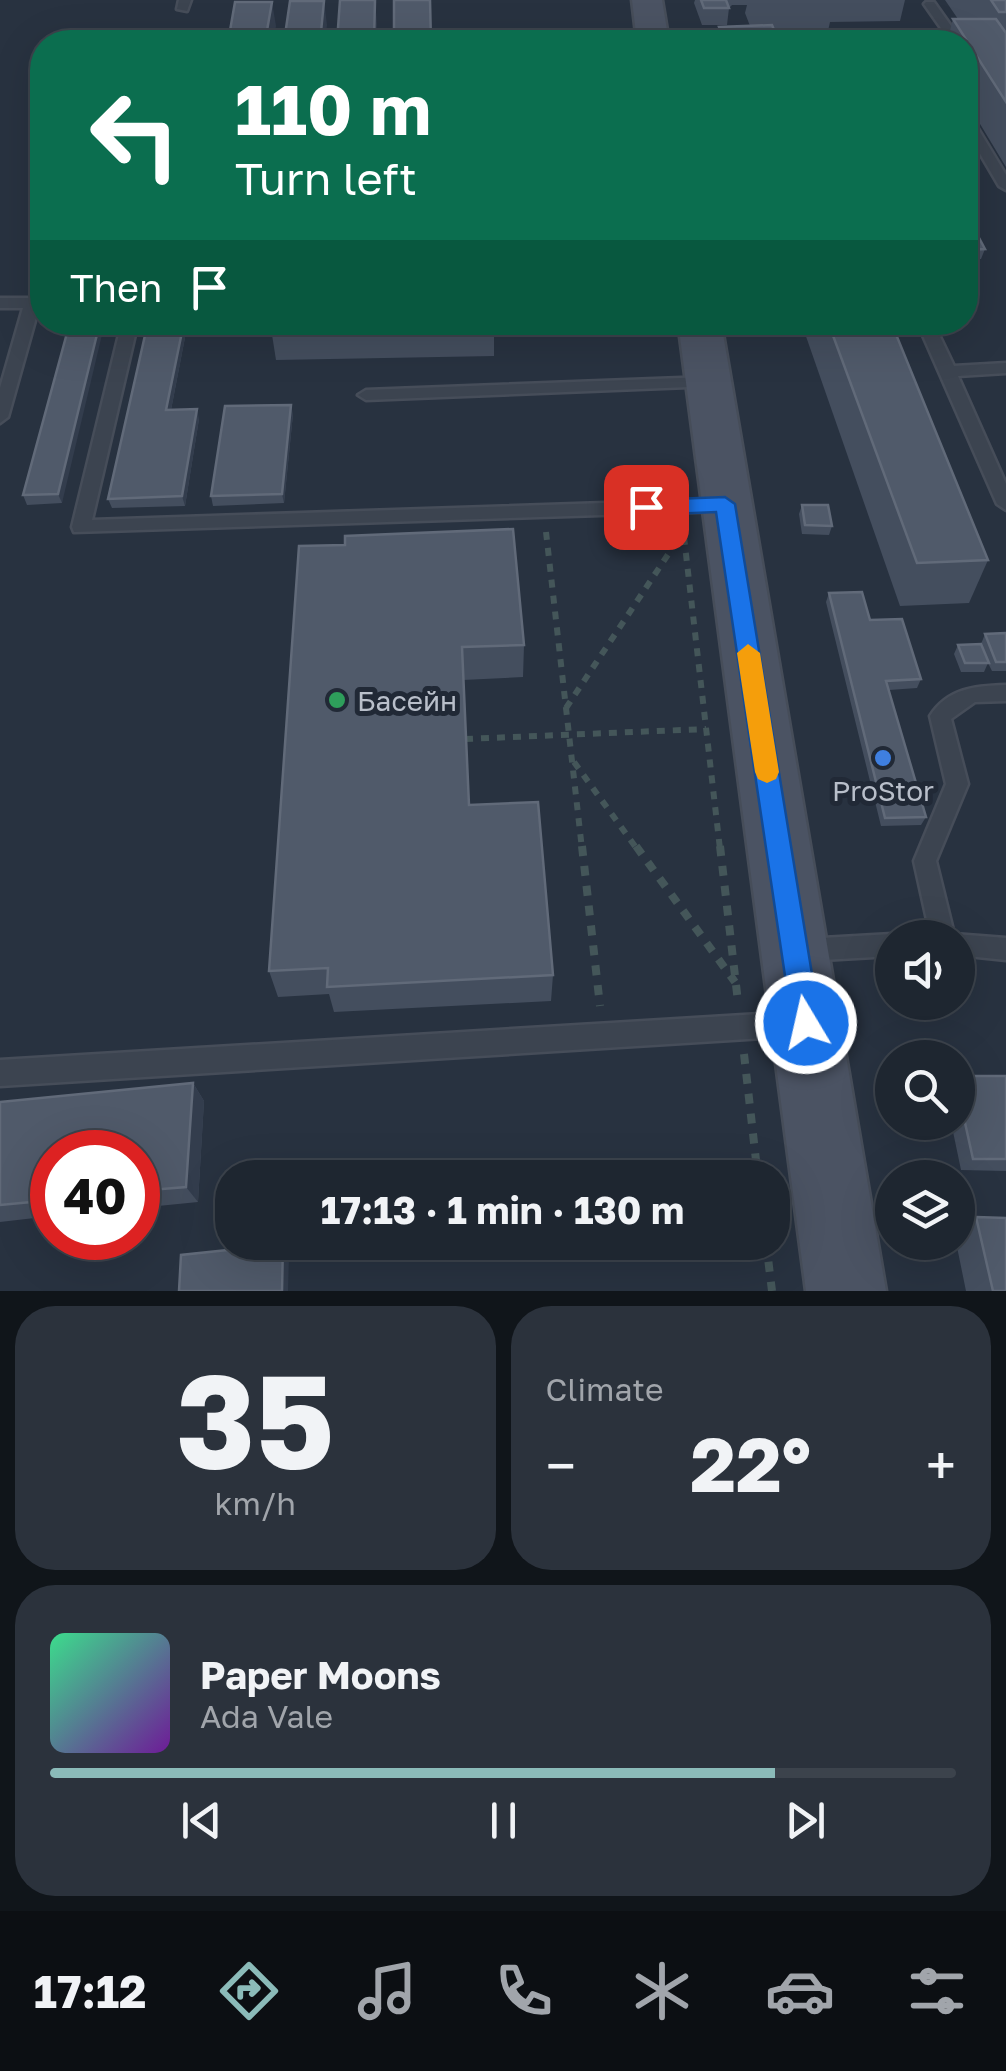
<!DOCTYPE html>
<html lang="en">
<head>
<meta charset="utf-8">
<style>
  :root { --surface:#1e2630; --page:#2b323c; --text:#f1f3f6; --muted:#a1a5ab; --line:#3c434c; --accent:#8bbbb9 }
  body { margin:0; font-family:"Golos Text",sans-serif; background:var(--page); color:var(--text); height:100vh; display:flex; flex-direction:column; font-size:38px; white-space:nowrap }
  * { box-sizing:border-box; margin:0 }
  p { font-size:32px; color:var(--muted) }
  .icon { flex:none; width:55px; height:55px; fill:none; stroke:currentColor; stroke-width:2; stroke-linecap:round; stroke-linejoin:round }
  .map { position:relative; height:1291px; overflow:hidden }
  .drawer { display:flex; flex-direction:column; gap:15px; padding:15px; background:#10151a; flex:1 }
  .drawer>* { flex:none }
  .banner { position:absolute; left:30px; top:30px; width:948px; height:305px; border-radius:40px; box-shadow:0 10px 40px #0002,0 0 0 2px var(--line); background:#0b6e4f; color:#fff; overflow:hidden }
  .controls { position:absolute; left:875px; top:920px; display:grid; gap:20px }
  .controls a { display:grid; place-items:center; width:100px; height:100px; border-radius:50%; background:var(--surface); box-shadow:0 10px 40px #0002,0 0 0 2px var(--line); font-size:50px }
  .speed { position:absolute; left:30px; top:1130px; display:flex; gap:20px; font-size:50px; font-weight:700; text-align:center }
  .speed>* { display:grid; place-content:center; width:130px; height:130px; border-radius:50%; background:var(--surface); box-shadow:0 10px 40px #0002,0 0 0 2px var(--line); line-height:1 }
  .speed .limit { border:15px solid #d22; background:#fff; color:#111 }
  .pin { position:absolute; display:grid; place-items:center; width:85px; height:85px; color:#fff; margin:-42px; border-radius:20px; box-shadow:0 5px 15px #0006 }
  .me { position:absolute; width:110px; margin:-55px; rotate:351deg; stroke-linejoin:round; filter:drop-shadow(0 0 8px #0008) }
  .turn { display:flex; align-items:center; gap:35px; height:210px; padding:0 40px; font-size:45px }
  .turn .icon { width:130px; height:130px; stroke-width:2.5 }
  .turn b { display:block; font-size:70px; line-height:85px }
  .then { display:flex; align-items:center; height:95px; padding:0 40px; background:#0003; gap:20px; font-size:38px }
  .big { font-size:75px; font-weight:700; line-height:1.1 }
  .drawer .widget { flex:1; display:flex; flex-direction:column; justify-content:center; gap:15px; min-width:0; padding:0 35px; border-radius:40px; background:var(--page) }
  .drawer .dial { align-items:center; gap:0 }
  .dial b { font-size:130px; line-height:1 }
  .song { display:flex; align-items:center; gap:30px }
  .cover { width:120px; height:120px; border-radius:15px; background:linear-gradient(135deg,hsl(150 70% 55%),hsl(280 70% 35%)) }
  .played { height:10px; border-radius:5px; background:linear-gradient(90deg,var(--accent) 80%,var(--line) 80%) }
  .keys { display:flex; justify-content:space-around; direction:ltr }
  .heat { display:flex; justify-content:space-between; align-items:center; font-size:55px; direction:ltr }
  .drawer .tiles { flex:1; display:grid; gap:15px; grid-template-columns:1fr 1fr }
  .widget:last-child { grid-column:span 2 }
  .trip { position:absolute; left:215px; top:1160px; width:575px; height:100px; border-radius:40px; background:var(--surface); box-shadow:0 10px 40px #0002,0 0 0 2px var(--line); font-weight:700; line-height:100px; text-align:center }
  .dock { display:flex; height:160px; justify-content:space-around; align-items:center; background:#0c0f13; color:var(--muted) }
  .dock .icon { width:70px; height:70px }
  .dock .on { color:var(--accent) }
  .dock b { font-size:45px; color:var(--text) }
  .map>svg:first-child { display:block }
</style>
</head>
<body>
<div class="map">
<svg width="1006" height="1291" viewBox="0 0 1006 1291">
  <rect width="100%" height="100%" fill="#283240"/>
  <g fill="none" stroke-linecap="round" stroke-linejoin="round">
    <defs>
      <g id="lane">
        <polygon points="179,0 191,0 187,11 177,9"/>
        <polygon points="926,2 934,2 956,33 954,35 933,42 917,42 943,31 924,4"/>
        <polygon points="965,113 971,117 1006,175 1006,190 999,186 965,128"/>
        <polygon points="0,298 32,298 40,303 8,417 0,423 0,388 23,308 0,308"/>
        <polygon points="122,322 138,322 92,520 725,499 734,505 725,511 74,532 72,527"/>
        <polygon points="917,322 933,322 954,366 1006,363 1006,373 958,376 1006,484 1006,510 997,504"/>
        <polygon points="708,377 714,378 714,386 366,400 358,395 366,390"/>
        <path d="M 1006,685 L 1006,701 L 975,702 L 951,719 L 968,784 L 936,861 L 954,934 L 1006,938 L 1006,960 L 958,955 L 958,938 L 931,938 L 914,861 L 946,784 L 930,716 C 948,688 975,686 1006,685 Z"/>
        <polygon points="892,934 901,938 892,938 892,956 805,961 796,958 793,950 796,942 805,939"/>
        <polygon points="794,1012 803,1015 807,1024 803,1033 794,1036 0,1086 0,1060"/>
      </g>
      <g id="secondary">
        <polygon points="632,0 662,0 669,42 637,42"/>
        <polygon points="678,322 721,322 886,1291 806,1291"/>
      </g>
    </defs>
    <!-- lane casing -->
    <use href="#lane" stroke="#464d59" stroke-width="5"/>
    <!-- secondary casing -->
    <use href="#secondary" stroke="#464d59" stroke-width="5"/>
    <!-- path-far1 -->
    <g stroke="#445659" stroke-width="6" stroke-dasharray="8 8" stroke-linecap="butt">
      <polyline points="546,532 582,849"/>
      <polyline points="684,537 720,849"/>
      <polyline points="566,708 683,532"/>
      <polyline points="465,739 706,729"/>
      <polyline points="574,762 637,849"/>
    </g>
    <!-- path -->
    <g stroke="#445659" stroke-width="8" stroke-dasharray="10 10" stroke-linecap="butt">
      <polyline points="582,846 600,1006"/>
      <polyline points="636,846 735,982"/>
      <polyline points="720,846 738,1002"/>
      <polyline points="744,1054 758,1178"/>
      <polyline points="766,1242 772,1291"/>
    </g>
    <!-- lane -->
    <use href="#lane" fill="#3c4450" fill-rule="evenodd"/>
    <!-- secondary -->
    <use href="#secondary" fill="#4b5363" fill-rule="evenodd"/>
  </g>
  <!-- wall -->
  <g fill="#444e5e">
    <polygon points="695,0 905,0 900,21 830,22 828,31 775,32 779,42 709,42 710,35 718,35 719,27 750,26 745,13 747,5 732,5 729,8 727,25 702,25 694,3"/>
    <polygon points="945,0 1006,0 1006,167 965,99 965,42 947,42 953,19 958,19"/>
    <polygon points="965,221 985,249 981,259 965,259"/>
    <polygon points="70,322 62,503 27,505 23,495"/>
    <polygon points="148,322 188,322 171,410 199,419 185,506 112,508 108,499"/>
    <polygon points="270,322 494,322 494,356 276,360"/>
    <polygon points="801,322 891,322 988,560 969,603 900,606"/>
    <polygon points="293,414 284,503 213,506 211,496"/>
    <polygon points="802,505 832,526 829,535 802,534 799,514"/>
    <polygon points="299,546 524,645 523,677 463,680 469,805 553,975 551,1001 334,1012 329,994 278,997 269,971"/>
    <polygon points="829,593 870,620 921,679 917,688 889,690 926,817 921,825 881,826 826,602"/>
    <polygon points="1006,633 1006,671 992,671 988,663 984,672 961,672 954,654 958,645 981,644 985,634"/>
    <polygon points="958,1076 1006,1076 1006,1171 961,1170 951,1122 958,1122"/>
    <polygon points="193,1083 204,1101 198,1202 138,1208 138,1152 52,1152 52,1216 0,1222 0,1102"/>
    <polygon points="976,1217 1006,1291 966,1291 956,1242 958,1242 958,1232"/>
  </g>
  <!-- shaded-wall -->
  <g fill="#333d4d">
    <polygon points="375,0 377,24 376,42 374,42"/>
    <polygon points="324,1 327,25 325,42 320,42"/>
    <polygon points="272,2 276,26 273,42 265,42"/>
    <polygon points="100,322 105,322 62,503 58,494"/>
    <polygon points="184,322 188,322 169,420 166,410"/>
    <polygon points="291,405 293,414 284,503 282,494"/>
    <polygon points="197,409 199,419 185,506 182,496"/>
    <polygon points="193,1083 204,1101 198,1202 186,1187"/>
    <polygon points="283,1244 289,1253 288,1291 282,1291"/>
  </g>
  <!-- building -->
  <g fill="#505a6a" stroke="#616a79" stroke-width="2.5">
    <polygon points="340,0 375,0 374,42 337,42"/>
    <polygon points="394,0 430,0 431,42 394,42"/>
    <polygon points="701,0 726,0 729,8 704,8"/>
    <polygon points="991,0 1006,0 1006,12 999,12"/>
    <polygon points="290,1 324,1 320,42 284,42"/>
    <polygon points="235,2 272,2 265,42 228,42"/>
    <polygon points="953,19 996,19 1006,33 1006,102"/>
    <polygon points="772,25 779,42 725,42 719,27"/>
    <polygon points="710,35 718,35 717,42 713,42"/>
    <polygon points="965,221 970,221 985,249 965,250"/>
    <polygon points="70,322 100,322 58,494 23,495"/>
    <polygon points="148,322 184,322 166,410 197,409 182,496 108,499"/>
    <polygon points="270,322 452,322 270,326"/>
    <polygon points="828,322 891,322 988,560 917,563"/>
    <polygon points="291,405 282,494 211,496 225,406"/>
    <polygon points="802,505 828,505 832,526 805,525"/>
    <polygon points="513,529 524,645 462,647 469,805 538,802 553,975 327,987 328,968 269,971 299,546 345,545 345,536"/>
    <polygon points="862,592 870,620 902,619 921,679 886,681 926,817 885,818 829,593"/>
    <polygon points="1006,633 1006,662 996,662 985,634"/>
    <polygon points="981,644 989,663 965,663 958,645"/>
    <polygon points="958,1076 1006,1076 1006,1159 973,1159 958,1091"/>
    <polygon points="193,1083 186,1187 138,1191 138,1152 52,1152 52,1200 0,1205 0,1102"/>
    <polygon points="976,1217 1006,1218 1006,1291 993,1291"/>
    <polygon points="283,1244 282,1291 179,1291 181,1255"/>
  </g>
  <!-- route -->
  <polygon fill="#1a73e8" stroke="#114b97" stroke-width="2.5" points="725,497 735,504 820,1023 816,1033 806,1037 796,1033 792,1023 716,512 646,515 636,507 646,500"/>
  <!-- slow -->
  <polygon fill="#f59e0b" points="748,644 760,653 779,772 776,779 767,783 758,779 755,772 737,653"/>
  <!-- markers -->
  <circle fill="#2e9e5b" stroke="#212936" stroke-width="4" cx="337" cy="700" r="10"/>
  <circle fill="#3f7fe0" stroke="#212936" stroke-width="4" cx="883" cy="758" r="10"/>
  <g text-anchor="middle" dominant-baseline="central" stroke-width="10" stroke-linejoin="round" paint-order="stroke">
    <!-- poi labels -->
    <g font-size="28" fill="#b9bfca" stroke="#212936" text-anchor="start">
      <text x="357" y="700">Басейн</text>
      <text x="883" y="790" text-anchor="middle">ProStor</text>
    </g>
  </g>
</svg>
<div class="controls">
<a><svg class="icon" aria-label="sound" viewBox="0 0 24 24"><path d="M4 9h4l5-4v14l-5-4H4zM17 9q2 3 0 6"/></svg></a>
<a><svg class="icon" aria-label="search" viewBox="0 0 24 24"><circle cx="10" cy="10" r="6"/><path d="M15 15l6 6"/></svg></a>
<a><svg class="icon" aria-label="layers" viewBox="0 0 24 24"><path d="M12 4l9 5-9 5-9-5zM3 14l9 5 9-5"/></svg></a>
</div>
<div class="speed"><div class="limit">40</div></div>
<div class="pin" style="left:646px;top:507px;background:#d93025"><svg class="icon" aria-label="arrive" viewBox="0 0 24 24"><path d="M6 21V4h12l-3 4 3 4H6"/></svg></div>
<svg class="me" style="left:806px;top:1023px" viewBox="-20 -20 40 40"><circle r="17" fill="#1a73e8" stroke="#fff" stroke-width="3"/><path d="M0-11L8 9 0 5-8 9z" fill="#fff"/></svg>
<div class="trip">17:13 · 1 min · 130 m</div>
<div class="banner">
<div class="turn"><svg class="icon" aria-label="left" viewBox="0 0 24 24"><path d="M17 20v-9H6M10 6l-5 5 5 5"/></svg><div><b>110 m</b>Turn left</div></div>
<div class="then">Then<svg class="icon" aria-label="arrive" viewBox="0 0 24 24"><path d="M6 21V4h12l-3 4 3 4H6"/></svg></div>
</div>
</div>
<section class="drawer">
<div class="tiles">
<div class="widget dial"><b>35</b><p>km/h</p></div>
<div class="widget"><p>Climate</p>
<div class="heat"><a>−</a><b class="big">22°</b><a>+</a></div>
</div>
<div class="widget">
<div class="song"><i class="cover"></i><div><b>Paper Moons</b><p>Ada Vale</p></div></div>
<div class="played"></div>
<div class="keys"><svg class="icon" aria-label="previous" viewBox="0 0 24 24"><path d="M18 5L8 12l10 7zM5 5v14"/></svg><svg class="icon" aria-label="pause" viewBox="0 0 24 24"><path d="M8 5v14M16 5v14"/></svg><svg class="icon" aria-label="next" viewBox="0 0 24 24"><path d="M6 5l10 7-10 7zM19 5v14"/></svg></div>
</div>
</div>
</section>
<nav class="dock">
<b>17:12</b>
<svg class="icon on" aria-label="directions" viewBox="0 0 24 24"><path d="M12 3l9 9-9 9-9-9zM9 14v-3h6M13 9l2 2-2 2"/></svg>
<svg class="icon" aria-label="music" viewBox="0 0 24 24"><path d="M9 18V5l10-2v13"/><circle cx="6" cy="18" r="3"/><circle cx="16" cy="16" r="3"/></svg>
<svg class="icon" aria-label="phone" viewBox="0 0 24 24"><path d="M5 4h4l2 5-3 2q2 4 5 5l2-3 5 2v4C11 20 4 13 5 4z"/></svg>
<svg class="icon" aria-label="climate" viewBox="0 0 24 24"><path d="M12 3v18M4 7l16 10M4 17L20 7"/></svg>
<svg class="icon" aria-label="car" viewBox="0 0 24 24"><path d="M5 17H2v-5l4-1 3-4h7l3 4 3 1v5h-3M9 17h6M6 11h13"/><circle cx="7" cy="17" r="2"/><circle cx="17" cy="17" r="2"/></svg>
<svg class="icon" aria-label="filters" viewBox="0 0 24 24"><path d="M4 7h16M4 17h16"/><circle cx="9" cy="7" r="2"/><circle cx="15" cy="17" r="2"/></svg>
</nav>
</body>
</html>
